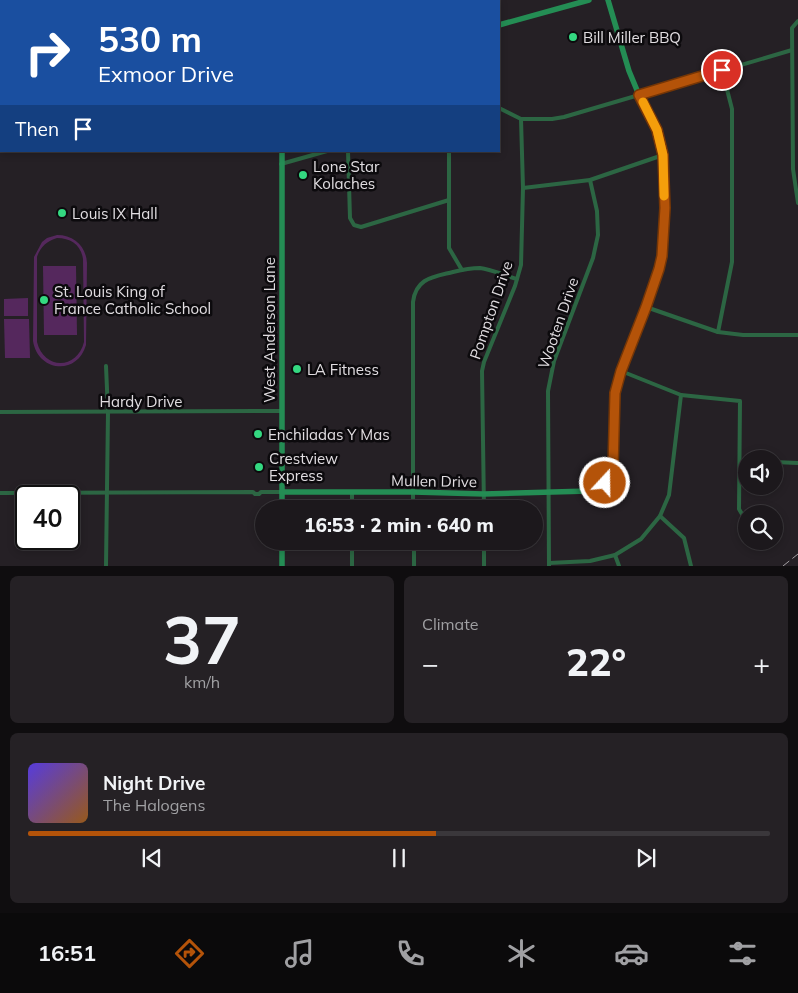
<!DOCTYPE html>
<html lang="en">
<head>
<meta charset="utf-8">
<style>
  :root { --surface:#1c181c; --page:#252125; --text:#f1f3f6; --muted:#a0a0a3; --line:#3a373b; --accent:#b45309 }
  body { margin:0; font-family:Mulish,sans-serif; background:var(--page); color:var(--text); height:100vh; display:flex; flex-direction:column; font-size:19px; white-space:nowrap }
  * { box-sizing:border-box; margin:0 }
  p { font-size:16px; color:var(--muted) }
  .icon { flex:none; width:28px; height:28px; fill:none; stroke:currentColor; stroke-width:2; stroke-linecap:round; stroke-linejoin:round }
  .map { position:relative; height:566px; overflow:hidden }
  .sheet { display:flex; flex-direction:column; gap:10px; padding:10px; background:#0f0d0f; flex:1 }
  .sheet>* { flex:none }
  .banner { position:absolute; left:0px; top:0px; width:500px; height:152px; box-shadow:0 2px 8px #0003,0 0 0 1px var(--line); background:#1a4fa0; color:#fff; overflow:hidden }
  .buttons { position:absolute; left:738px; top:450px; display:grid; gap:10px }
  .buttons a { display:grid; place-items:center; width:45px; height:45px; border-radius:50%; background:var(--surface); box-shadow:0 2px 8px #0003,0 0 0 1px var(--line); font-size:25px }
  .speed { position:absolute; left:15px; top:485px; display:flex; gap:10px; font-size:25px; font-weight:700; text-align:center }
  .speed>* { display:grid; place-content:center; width:65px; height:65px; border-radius:50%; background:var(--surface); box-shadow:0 2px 8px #0003,0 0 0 1px var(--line); line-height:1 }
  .speed .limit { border:2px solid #111; border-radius:8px; background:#fff; color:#111 }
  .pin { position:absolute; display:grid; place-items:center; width:42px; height:42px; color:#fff; margin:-21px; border:2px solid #fff; border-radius:50%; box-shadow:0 1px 5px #0007 }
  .me { position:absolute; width:55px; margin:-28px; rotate:21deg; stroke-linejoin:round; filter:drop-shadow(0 0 4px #0008) }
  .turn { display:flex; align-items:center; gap:18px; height:105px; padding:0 15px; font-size:22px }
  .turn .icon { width:65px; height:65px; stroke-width:2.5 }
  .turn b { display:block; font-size:35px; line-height:42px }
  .then { display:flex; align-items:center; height:48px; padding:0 15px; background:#0003; gap:10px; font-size:19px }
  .big { font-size:38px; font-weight:800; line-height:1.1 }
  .sheet .tile { flex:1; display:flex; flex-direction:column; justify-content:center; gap:8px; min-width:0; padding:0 18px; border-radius:8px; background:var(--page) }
  .sheet .dial { align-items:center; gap:0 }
  .dial b { font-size:65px; line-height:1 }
  .song { display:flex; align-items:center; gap:15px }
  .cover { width:60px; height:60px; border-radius:8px; background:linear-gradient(135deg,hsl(250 70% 55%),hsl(30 70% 35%)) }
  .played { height:5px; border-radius:2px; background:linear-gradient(90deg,var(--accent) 55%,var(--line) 55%) }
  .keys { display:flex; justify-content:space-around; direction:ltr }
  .heat { display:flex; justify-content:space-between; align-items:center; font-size:28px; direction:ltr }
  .sheet .tiles { flex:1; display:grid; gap:10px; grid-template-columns:1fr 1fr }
  .tile:last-child { grid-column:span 2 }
  .trip { position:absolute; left:255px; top:500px; width:288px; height:50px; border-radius:25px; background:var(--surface); box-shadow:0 2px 8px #0003,0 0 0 1px var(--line); font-weight:800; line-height:50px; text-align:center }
  .tabs { display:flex; height:80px; justify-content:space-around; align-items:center; background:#0b0a0b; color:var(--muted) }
  .tabs .icon { width:35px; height:35px }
  .tabs .selected { color:var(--accent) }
  .tabs b { font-size:22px; color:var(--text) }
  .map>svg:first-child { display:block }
</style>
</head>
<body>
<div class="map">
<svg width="798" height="566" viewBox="0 0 798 566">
  <rect width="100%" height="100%" fill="#252025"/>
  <!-- green -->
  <g fill="#55285d" fill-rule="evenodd">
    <path d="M 57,235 C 74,235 86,246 87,263 L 86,345 C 77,376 38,372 33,341 L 34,257 L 42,242 L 47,238 ZM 57,238 C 71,238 81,245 83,259 L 84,342 C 77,370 44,370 37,342 L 37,257 C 40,247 47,241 57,238 Z"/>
    <polygon points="43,266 76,266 77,335 44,335"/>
    <polygon points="28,298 28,316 4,316 4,299"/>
    <polygon points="4,319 29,319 30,358 5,358"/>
  </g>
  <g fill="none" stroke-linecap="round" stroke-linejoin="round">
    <!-- street -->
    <g stroke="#2c6643" stroke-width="4">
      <polyline points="488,0 488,1"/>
      <polyline points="798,21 792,28 793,169 798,203"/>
      <polyline points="499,108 521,119 552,119 564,117 792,50"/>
      <polyline points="348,151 350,218 354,225 361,227 449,200"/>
      <polyline points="449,151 449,248 462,270"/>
      <polyline points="281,164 327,151"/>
      <polyline points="523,188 590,180 663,155"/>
      <polyline points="646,307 718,332 743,335 798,335"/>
      <polyline points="718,332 732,262 732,109 722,70"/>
      <polyline points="621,371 681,395 740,401 739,509 746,521"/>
      <polyline points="0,412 282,411"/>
      <polyline points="774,462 798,463"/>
      <polyline points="0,493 253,492 255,494 259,494 261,492 282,492"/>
      <polyline points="352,493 352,509"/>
      <path d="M 413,509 L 413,302 C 416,278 433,277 453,272 C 461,270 471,268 480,268 C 490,269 507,276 517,279"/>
      <polyline points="484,509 482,371 484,362 515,286 521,265 523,188 521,119"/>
      <polyline points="660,516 684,538 691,566"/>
      <polyline points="352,541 352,566"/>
      <polyline points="414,541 414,566"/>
      <polyline points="484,541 484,566"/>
      <polyline points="615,555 619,566"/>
      <polyline points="549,563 590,561 615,555 641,539 660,516 669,495 681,395"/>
      <polyline points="106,566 108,412 106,366"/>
      <polyline points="549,566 548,391 554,361 593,258 598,235 597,211 590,180"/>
    </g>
    <!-- secondary -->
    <g stroke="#248d54" stroke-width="5.5">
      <polyline points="275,0 276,1"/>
      <polyline points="284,0 284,1"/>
      <polyline points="499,25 589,0"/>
      <polyline points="0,94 1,94"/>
      <polyline points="282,151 282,509"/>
      <path d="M 282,492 L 413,492 L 484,494 L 589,491 C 601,487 608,481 613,468 L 615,393 L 621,371 L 646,307 L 659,269 L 662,256 L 665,208 L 663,155 L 657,130 L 639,95 L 629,71 L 608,0"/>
      <polyline points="282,541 282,566"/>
    </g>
    <!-- rail -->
    <polyline stroke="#a39fa3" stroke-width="1" stroke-dasharray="8 4" stroke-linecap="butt" points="783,566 798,554"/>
  </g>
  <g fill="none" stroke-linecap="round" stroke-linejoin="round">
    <defs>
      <polyline id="route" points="605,483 610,475 613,468 615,393 621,371 646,307 659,269 662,256 665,208 663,155 657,130 639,95 722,70"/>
    </defs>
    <!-- route casing -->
    <use href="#route" stroke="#753606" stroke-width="12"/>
    <!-- route -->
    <use href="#route" stroke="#b45309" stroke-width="9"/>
    <!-- slow -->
    <polyline stroke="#f59e0b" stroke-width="9" points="643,102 657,130 663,155 664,196"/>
  </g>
  <!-- markers -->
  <g fill="#34d881" stroke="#0c0a0d" stroke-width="2">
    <circle cx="573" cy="37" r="5"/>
    <circle cx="303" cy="175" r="5"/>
    <circle cx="62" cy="213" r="5"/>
    <circle cx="44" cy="300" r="5"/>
    <circle cx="297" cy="369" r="5"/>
    <circle cx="258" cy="434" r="5"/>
    <circle cx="259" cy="467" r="5"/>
  </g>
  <g text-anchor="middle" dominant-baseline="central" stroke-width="5" stroke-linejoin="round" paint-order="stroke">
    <!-- poi labels -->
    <g font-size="15" fill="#e1dde1" stroke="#0c0a0d" text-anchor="start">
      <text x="583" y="37">Bill Miller BBQ</text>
      <text x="313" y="166">Lone Star<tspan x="313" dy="17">Kolaches</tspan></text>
      <text x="72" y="213">Louis IX Hall</text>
      <text x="54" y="291">St. Louis King of<tspan x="54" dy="17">France Catholic School</tspan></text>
      <text x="307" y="369">LA Fitness</text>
      <text x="268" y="434">Enchiladas Y Mas</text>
      <text x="269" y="458">Crestview<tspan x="269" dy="17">Express</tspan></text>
    </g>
    <!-- street labels -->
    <g font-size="15" fill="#e1dde1" stroke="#0c0a0d">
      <text transform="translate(491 310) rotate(-71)">Pompton Drive</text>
      <text transform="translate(558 323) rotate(-71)">Wooten Drive</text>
      <text transform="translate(269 330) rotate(-90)">West Anderson Lane</text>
      <text x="141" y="401">Hardy Drive</text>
      <text transform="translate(434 481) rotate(1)">Mullen Drive</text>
    </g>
  </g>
</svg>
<div class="buttons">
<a><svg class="icon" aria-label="sound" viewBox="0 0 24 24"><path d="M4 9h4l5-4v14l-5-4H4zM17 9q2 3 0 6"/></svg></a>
<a><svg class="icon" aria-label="search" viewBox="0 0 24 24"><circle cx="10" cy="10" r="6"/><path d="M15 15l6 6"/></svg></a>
</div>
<div class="speed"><div class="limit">40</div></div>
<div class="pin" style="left:722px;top:70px;background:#d93025"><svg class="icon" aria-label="arrive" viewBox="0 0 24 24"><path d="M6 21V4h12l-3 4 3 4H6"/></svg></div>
<svg class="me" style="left:605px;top:483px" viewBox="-20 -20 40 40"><circle r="17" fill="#b45309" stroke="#fff" stroke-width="3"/><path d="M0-11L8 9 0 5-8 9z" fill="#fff"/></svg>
<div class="trip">16:53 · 2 min · 640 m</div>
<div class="banner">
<div class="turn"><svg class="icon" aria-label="right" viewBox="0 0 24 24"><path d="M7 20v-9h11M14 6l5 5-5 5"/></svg><div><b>530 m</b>Exmoor Drive</div></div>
<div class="then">Then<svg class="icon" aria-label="arrive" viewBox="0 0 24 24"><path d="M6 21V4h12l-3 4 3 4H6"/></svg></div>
</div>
</div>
<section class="sheet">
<div class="tiles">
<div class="tile dial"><b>37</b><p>km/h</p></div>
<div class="tile"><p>Climate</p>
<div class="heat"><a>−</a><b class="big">22°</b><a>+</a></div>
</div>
<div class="tile">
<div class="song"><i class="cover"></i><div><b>Night Drive</b><p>The Halogens</p></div></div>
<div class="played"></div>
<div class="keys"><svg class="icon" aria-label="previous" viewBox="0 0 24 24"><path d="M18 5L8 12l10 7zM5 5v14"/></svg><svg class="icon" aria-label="pause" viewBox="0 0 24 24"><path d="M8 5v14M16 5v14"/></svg><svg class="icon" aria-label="next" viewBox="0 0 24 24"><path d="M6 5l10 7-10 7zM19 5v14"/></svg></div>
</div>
</div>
</section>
<nav class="tabs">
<b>16:51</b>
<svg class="icon selected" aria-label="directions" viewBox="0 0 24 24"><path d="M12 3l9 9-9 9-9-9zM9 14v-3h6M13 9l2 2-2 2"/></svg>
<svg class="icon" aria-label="music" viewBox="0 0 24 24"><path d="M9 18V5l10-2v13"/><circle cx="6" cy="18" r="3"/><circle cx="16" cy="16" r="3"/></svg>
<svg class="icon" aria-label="phone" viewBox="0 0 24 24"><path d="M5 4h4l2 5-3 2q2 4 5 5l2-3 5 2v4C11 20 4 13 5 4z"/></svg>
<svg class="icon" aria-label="climate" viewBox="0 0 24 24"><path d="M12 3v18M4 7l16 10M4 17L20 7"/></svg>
<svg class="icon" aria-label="car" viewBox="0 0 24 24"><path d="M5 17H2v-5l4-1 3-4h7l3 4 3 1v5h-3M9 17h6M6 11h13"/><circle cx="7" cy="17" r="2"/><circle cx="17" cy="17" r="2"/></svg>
<svg class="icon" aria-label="filters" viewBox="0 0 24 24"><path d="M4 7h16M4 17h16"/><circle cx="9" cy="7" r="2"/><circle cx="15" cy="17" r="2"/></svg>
</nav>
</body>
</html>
